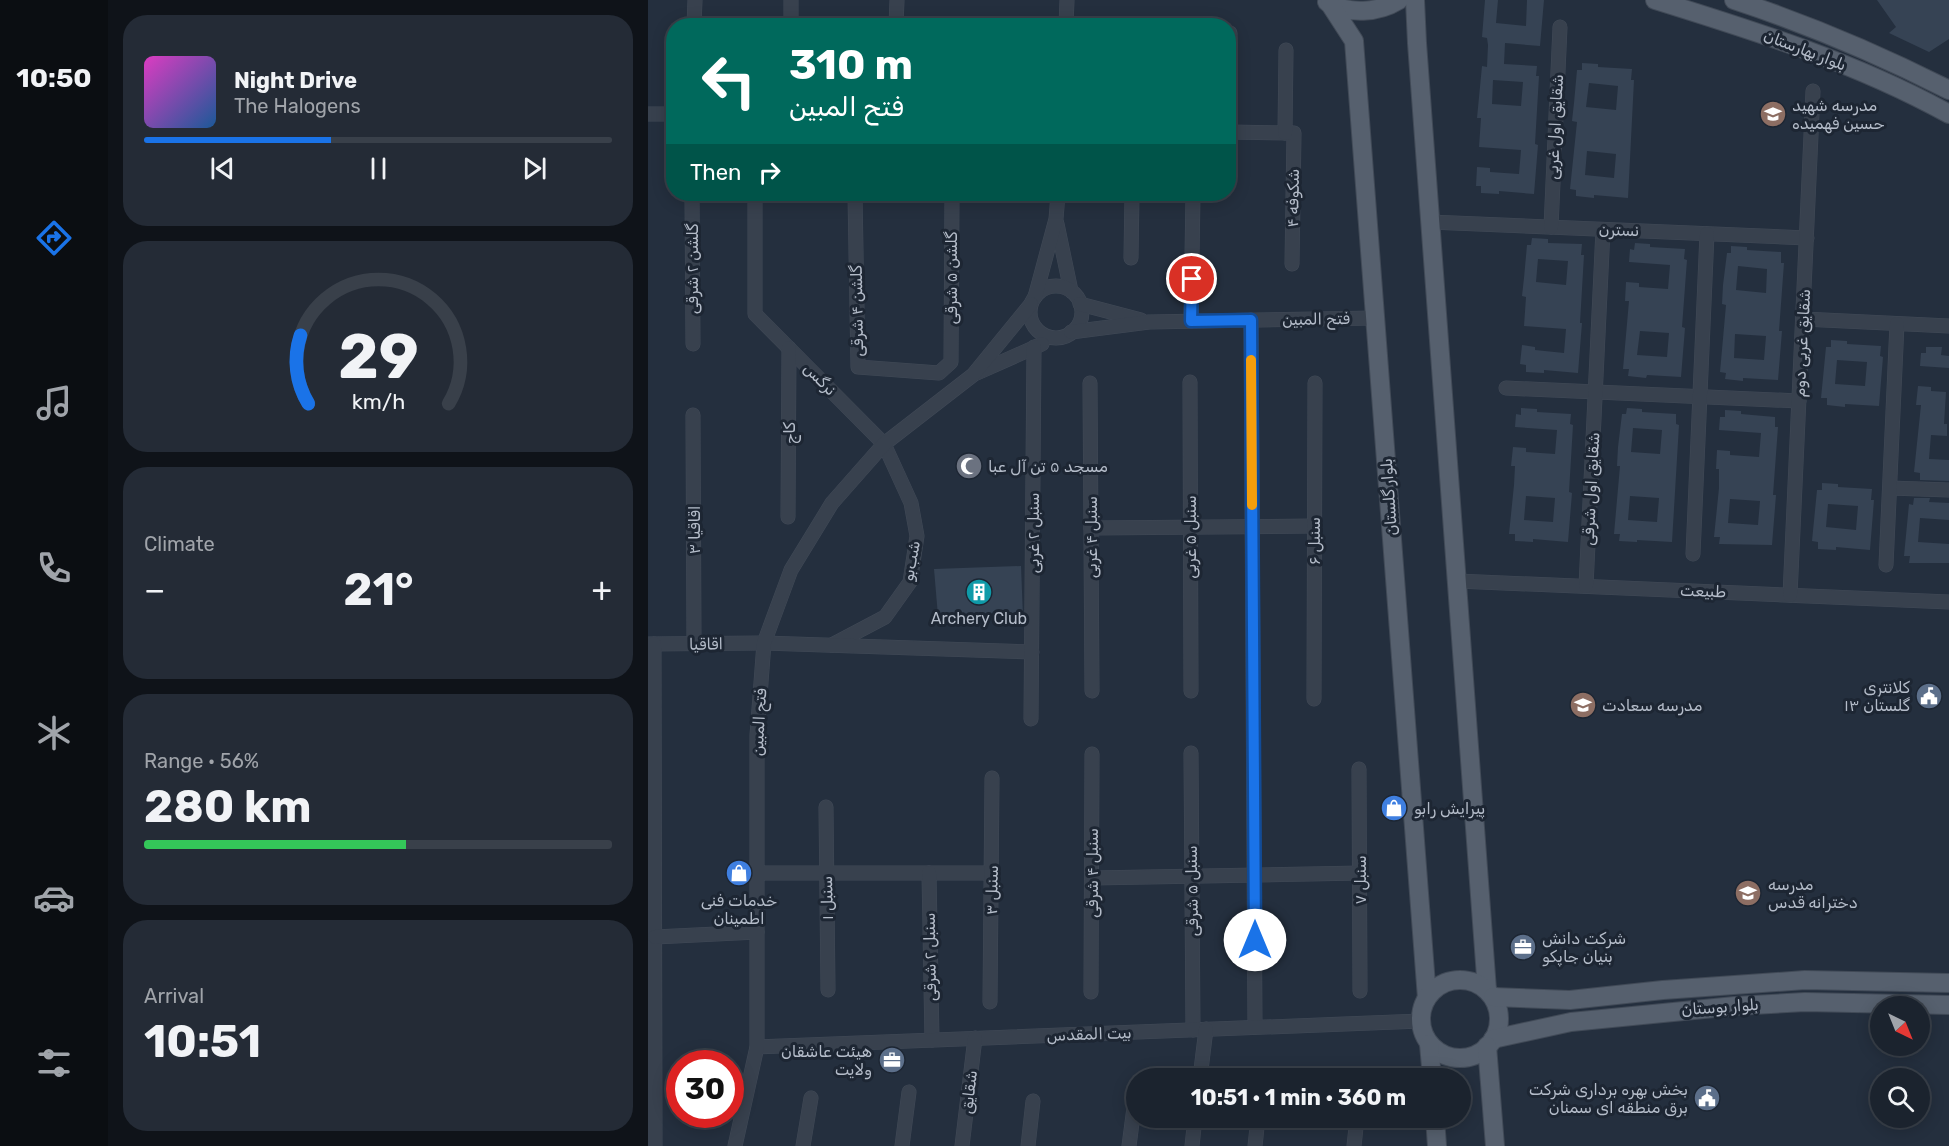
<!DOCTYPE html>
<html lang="en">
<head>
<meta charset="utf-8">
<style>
  :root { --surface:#1b232e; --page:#242b36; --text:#f1f3f6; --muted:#a0a4aa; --line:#39404a; --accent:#1a73e8 }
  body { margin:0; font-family:Rubik,Vazirmatn,sans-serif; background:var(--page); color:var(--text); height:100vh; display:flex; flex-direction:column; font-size:22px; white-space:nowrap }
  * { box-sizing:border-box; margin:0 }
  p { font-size:20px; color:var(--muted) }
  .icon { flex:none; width:33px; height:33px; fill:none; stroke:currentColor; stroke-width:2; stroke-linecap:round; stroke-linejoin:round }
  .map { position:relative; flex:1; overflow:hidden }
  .panel { display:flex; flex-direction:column; gap:15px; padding:15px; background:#0f1319; width:540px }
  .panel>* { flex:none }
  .banner { position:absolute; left:18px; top:18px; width:570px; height:183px; border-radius:24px; box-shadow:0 3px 15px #0003,0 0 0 2px var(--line); background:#00695c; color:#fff; overflow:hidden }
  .needle { width:39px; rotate:137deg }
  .controls { position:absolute; left:1222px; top:996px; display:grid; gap:12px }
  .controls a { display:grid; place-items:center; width:60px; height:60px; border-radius:50%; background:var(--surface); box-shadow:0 3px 15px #0003,0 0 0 2px var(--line); font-size:30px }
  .speed { position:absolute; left:18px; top:1050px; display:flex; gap:12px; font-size:30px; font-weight:700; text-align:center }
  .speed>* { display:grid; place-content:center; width:78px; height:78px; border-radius:50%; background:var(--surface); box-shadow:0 3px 15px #0003,0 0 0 2px var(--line); line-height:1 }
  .speed .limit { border:9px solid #d22; background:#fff; color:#111 }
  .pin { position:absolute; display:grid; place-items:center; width:51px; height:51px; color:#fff; margin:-26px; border:3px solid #fff; border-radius:50%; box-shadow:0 2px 6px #0007 }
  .me { position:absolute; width:66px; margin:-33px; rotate:0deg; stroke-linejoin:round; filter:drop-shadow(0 0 4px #0008) }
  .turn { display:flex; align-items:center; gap:21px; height:126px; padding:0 24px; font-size:27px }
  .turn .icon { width:78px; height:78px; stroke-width:2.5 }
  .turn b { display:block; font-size:42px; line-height:51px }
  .then { display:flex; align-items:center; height:57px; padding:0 24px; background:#0003; gap:12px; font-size:22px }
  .big { font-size:45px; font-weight:700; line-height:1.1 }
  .panel .widget { flex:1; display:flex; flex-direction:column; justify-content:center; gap:9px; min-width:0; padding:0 21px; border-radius:24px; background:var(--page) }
  .panel .dial { align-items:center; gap:0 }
  .dial svg { height:156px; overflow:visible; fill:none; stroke:var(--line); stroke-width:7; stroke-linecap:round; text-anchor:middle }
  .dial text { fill:var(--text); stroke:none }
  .song { display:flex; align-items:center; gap:18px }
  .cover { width:72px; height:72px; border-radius:9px; background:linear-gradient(135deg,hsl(310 70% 55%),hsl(210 70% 35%)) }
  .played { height:6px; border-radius:3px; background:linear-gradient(90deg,var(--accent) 40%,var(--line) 40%) }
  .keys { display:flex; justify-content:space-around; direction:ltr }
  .heat { display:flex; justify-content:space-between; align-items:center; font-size:33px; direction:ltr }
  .charge { height:9px; border-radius:4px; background:linear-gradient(90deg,#34c759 56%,var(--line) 0) }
  .trip { position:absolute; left:478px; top:1068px; width:345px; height:60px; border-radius:30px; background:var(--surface); box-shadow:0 3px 15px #0003,0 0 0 2px var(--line); font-weight:700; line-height:60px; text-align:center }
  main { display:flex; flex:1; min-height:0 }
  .tabs { display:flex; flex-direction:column; width:108px; justify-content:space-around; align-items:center; background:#0b0e12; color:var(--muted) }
  .tabs .icon { width:42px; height:42px }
  .tabs .selected { color:var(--accent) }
  .tabs b { font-size:27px; color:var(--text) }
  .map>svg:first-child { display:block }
</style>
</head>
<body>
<main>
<nav class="tabs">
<b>10:50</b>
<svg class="icon selected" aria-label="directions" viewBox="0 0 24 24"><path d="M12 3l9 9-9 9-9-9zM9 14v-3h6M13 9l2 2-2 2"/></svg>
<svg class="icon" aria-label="music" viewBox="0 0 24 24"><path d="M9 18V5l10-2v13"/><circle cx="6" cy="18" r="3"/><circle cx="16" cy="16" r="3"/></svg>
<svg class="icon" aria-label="phone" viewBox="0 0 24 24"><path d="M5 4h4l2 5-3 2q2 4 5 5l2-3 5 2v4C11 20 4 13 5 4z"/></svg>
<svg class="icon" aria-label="climate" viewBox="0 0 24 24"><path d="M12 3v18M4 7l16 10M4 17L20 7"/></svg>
<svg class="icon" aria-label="car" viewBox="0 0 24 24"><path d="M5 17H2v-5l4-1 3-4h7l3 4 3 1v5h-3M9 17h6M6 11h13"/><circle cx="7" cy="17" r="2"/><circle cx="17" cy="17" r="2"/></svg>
<svg class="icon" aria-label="filters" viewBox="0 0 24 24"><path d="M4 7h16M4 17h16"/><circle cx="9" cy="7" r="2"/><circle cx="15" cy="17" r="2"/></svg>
</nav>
<section class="panel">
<div class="widget">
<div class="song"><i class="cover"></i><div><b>Night Drive</b><p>The Halogens</p></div></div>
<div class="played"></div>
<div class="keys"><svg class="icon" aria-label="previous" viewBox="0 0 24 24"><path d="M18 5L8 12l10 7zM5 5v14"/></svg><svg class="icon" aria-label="pause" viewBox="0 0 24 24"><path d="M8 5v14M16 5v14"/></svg><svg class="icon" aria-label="next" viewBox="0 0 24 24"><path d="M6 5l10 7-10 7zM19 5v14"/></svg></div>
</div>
<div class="widget dial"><svg viewBox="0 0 100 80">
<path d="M14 69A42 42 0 1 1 86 69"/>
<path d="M14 69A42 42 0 0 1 10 34" stroke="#1a73e8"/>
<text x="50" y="56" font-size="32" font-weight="700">29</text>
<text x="50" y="72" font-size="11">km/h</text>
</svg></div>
<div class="widget"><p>Climate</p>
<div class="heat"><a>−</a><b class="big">21°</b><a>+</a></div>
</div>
<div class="widget"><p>Range · 56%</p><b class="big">280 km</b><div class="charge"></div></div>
<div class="widget"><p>Arrival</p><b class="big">10:51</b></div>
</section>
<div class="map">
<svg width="1301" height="1146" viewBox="0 0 1301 1146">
  <rect width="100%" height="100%" fill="#242f3e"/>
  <!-- building -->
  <g fill="#364354" fill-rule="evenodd">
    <path d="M 837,0 L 850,0 L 848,23 L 878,26 L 879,0 L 896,0 L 892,46 L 857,43 L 856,64 L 889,66 L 888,76 L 891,76 L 887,144 L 890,145 L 886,194 L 851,191 L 851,194 L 833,193 L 833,186 L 828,186 L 829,167 L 842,168 L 842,172 L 871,174 L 873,150 L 831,147 L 833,118 L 829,118 L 834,66 L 839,67 L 840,45 L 839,38 L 834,37 ZM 845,80 L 875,82 L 873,106 L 844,104 Z"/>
    <polygon points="1229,0 1301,0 1301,39 1281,52 1241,33 1248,27"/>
    <path d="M 934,63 L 950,64 L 950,67 L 984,69 L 983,80 L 986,80 L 980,198 L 946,195 L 946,198 L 928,196 L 928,190 L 922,189 L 929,122 L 924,121 L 926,103 L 929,70 L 934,70 ZM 941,83 L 970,86 L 968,110 L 938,107 ZM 939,151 L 968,154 L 966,178 L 937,175 Z"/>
    <path d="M 884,238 L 900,239 L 900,243 L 934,244 L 933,255 L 936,255 L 932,323 L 934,323 L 930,373 L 896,370 L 896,373 L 878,372 L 878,365 L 872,364 L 874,345 L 887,347 L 887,350 L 916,353 L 918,329 L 876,326 L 878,297 L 874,296 L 876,278 L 879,245 L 883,245 ZM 890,259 L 920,261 L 918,285 L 888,282 Z"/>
    <path d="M 987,243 L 1002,244 L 1002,247 L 1037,249 L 1036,259 L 1039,260 L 1034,327 L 1037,328 L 1033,377 L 999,375 L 998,378 L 980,376 L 981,369 L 975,369 L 981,301 L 977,301 L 978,282 L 991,283 L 991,287 L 1020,289 L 1022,265 L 981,262 L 982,249 L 986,250 ZM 992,331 L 1021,333 L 1019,357 L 989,355 Z"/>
    <path d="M 1083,246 L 1099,247 L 1099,250 L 1133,252 L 1133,263 L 1136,263 L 1131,331 L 1134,331 L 1130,380 L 1095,378 L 1095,381 L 1077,379 L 1078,373 L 1072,372 L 1078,305 L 1074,304 L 1075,285 L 1079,253 L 1083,253 ZM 1090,266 L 1119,269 L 1118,293 L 1088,290 ZM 1087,334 L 1118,336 L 1116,360 L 1086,358 Z"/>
    <path d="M 1183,340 L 1199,341 L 1199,344 L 1233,346 L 1232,356 L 1235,357 L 1231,406 L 1197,404 L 1197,407 L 1179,405 L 1179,398 L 1173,398 L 1178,347 L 1183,347 ZM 1189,360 L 1219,362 L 1217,386 L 1187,384 Z"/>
    <polygon points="1278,347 1294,347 1293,355 1301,356 1301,368 1272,366 1273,353 1278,353"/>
    <polygon points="1270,386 1283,387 1283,391 1298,392 1296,424 1299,424 1299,436 1283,435 1281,459 1301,460 1301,481 1272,480 1272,473 1266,472 1273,405 1268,405"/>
    <path d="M 873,408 L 889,409 L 889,412 L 923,414 L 922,424 L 925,425 L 921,492 L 924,493 L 920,542 L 885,539 L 885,542 L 867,541 L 867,534 L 861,534 L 866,485 L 867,466 L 863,466 L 865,447 L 878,448 L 878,452 L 907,454 L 909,430 L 867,427 L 868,414 L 873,415 ZM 878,496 L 907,498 L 905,522 L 876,520 Z"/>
    <path d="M 979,408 L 994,409 L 994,412 L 1028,414 L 1028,424 L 1031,425 L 1024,542 L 989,540 L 989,542 L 971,541 L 972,534 L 966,534 L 972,466 L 969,466 L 970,447 L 974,414 L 978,414 ZM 985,428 L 1014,430 L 1012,454 L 983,452 ZM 982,496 L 1011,498 L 1009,522 L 980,520 Z"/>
    <path d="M 1077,410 L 1093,411 L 1093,414 L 1127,417 L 1127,427 L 1130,427 L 1125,495 L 1128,495 L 1124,545 L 1071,544 L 1072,537 L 1066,537 L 1071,488 L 1071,469 L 1068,469 L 1069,450 L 1082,451 L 1082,455 L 1111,457 L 1113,433 L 1071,430 L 1072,417 L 1077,417 ZM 1082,499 L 1112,501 L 1110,525 L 1080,523 Z"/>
    <path d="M 1174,483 L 1190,484 L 1190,487 L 1224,489 L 1223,500 L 1226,500 L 1222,550 L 1188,547 L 1188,550 L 1170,549 L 1170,542 L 1164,541 L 1169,490 L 1174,490 ZM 1180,504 L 1210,506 L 1208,530 L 1178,527 Z"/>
    <polygon points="1266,498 1282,498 1281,502 1301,503 1301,520 1272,518 1270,542 1301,544 1301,563 1261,563 1262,556 1256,556 1261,504 1265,505"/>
    <polygon points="373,566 375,617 290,616 286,569"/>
  </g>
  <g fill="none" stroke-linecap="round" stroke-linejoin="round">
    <defs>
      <g id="minor">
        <polyline points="143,0 143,26"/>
        <polyline points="46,26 47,0"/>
        <polyline points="248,26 249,0"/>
        <polyline points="418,26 419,0"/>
        <polyline points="0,114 26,114"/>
        <polyline points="580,132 646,133 644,264"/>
        <polyline points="581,132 582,33"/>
        <polyline points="637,133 638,50"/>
        <polyline points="44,194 45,344"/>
        <polyline points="107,194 107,314 236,444 263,503 269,536 262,582 237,617 184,645"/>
        <polyline points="207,194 210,367 291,373 303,362 304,194"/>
        <polyline points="782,222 1159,238"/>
        <polyline points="409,224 423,291"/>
        <polyline points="903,227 912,27"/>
        <polyline points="483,258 484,194"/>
        <circle cx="408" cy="312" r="26"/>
        <polyline points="387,297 408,219 410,194"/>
        <polyline points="432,304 493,320"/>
        <polyline points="1155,319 1301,326"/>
        <polyline points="603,320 607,1027"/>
        <polyline points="543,321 545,194"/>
        <polyline points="423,332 501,322 727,318"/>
        <polyline points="329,373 394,344"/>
        <polyline points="542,382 543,691"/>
        <polyline points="442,383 444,691"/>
        <polyline points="858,388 1151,401"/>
        <polyline points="45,415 46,644"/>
        <polyline points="1242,488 1301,490"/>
        <polyline points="140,517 141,348"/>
        <polyline points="443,528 666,526"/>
        <polyline points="1045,554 1059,234"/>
        <polyline points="1238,565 1249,324"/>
        <polyline points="809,581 1301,602"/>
        <polyline points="938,586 955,230"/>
        <polyline points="1142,595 1165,91"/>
        <polyline points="0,644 116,643 384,652"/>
        <polyline points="6,644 7,1146"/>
        <polyline points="666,699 667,383"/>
        <polyline points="383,719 386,347"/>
        <polyline points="543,753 545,1030"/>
        <polyline points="711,769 712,991"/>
        <polyline points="178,807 180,990"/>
        <polyline points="109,873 344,873"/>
        <polyline points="281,873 284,1040"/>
        <polyline points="444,878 713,873"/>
        <polyline points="7,937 109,932"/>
        <polyline points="443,992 444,754"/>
        <polyline points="342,1002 344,778"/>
        <polyline points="109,1047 773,1021"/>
        <polyline points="552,1078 558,1029"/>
        <polyline points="713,1078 713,1076"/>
        <polyline points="87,1146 109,1047 109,735 116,643 143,570 184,503 236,444 325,375 383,304"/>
        <polyline points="155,1146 163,1098"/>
        <polyline points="254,1146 261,1092"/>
        <polyline points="314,1146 327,1038"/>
        <polyline points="380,1146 385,1101"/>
        <polyline points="481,1146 488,1092"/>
        <polyline points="544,1146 547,1118"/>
        <polyline points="607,1146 610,1118"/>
        <polyline points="706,1146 709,1118"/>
      </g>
      <g id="major">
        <polyline points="767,0 769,43 839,990"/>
        <path d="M 1007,0 C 1107,31 1209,63 1301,114"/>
        <path d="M 1086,0 C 1159,24 1232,55 1301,90"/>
        <path d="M 679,2 C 701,15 730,13 751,0"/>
        <polyline points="682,4 706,41 779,998"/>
        <circle cx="812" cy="1019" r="39"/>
        <polyline points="845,997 922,1000 1015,990 1157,980 1301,983"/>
        <polyline points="845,1039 923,1022 1087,1006 1157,1002 1301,1005"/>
        <polyline points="781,1044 784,1078"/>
        <polyline points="839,1046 847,1146"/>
        <polyline points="787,1118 789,1146"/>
      </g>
    </defs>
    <!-- minor casing -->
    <use href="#minor" stroke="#414a57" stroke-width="15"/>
    <!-- major casing -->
    <use href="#major" stroke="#414a57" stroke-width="20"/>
    <!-- minor -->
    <use href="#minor" stroke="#38414e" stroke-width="14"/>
    <!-- major -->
    <use href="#major" stroke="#56606e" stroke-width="18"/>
  </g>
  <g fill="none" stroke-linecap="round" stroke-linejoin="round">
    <defs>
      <polyline id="route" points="544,279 543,321 603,320 607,940"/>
    </defs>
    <!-- route casing -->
    <use href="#route" stroke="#114b97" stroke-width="15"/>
    <!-- route -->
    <use href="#route" stroke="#1a73e8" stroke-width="10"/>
    <!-- slow -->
    <polyline stroke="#f59e0b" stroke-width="10" points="603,360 604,505"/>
  </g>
  <!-- icons -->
  <defs>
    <symbol id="school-disc" viewBox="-11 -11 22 22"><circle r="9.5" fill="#8d6e63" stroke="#1d2633"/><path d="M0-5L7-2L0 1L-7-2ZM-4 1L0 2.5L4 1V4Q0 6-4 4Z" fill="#fff"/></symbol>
    <symbol id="mosque-disc" viewBox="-11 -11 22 22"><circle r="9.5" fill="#6b7280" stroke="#1d2633"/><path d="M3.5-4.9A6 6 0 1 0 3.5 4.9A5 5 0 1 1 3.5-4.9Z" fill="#fff"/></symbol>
    <symbol id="building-disc" viewBox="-11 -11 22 22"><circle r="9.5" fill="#0f9aa8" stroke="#1d2633"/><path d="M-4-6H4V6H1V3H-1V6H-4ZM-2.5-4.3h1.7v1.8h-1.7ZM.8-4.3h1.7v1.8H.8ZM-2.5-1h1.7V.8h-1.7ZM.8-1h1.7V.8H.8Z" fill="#fff"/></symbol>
    <symbol id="civic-disc" viewBox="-11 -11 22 22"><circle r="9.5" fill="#5c6f8a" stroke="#1d2633"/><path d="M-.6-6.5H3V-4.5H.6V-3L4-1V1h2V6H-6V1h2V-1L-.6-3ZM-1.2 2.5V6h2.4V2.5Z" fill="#fff"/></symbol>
    <symbol id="shop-disc" viewBox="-11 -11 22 22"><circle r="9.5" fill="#3f7fe0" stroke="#1d2633"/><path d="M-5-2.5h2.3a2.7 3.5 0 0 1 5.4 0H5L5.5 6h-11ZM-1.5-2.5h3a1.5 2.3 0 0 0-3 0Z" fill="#fff"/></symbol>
    <symbol id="office-disc" viewBox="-11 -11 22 22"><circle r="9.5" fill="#5c6f8a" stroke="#1d2633"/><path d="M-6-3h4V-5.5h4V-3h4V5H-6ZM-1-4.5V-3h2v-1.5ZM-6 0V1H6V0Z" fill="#fff"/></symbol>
  </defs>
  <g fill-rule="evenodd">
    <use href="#school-disc" x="1110" y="99" width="30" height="30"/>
    <use href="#mosque-disc" x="306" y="451" width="30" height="30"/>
    <use href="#building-disc" x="316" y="577" width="30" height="30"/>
    <use href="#civic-disc" x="1266" y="681" width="30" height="30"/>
    <use href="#school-disc" x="920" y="690" width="30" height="30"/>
    <use href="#shop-disc" x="731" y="793" width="30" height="30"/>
    <use href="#shop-disc" x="76" y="858" width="30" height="30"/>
    <use href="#school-disc" x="1085" y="878" width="30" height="30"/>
    <use href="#office-disc" x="860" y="932" width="30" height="30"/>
    <use href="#office-disc" x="229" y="1045" width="30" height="30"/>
    <use href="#civic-disc" x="1044" y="1083" width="30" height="30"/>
  </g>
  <g text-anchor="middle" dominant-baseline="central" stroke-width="6" stroke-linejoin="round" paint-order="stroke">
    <!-- street labels -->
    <g font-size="16" fill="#b4bcc9" stroke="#1d2633">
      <text transform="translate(1157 50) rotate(21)">بلوار بهارستان</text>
      <text transform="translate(907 127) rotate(-87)">شقایق اول غربی</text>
      <text transform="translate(645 198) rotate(-89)">شکوفه ۴</text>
      <text transform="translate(971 230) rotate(2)">نسترن</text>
      <text transform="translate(44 269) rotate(-90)">گلشن ۲ شرقی</text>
      <text transform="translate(303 278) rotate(-90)">گلشن ۵ شرقی</text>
      <text transform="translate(209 311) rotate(-91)">گلشن ۴ شرقی</text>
      <text transform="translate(668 319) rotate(-1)">فتح المبین</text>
      <text transform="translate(1154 343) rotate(-87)">شقایق غربی دوم</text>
      <text transform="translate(172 379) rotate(45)">نرگس</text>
      <text transform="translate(141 433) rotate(-90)">کاج</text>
      <text transform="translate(943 489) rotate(-87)">شقایق اول شرقی</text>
      <text transform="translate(741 497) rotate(-94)">بلوار گلستان</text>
      <text transform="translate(46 530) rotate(-90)">اقاقیا ۳</text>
      <text transform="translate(385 533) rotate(-90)">سنبل ۲ غربی</text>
      <text transform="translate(443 537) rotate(-90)">سنبل ۴ غربی</text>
      <text transform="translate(542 537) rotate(-90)">سنبل ۵ غربی</text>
      <text transform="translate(666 541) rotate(-90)">سنبل ۶</text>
      <text transform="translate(263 561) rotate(-80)">شب‌بو</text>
      <text transform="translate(1055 591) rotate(2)">طبیعت</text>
      <text transform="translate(58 644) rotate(-1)">اقاقیا</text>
      <text transform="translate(111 722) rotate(-87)">فتح المبین</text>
      <text transform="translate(444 873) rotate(-90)">سنبل ۴ شرقی</text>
      <text transform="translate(712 880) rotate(-90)">سنبل ۷</text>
      <text transform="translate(344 890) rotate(-89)">سنبل ۳</text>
      <text transform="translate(544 891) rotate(-91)">سنبل ۵ شرقی</text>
      <text transform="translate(179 898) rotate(-91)">سنبل ۱</text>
      <text transform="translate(282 957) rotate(-91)">سنبل ۲ شرقی</text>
      <text transform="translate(1072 1007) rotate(-4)">بلوار بوستان</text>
      <text transform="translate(441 1034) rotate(-2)">بیت المقدس</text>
      <text transform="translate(321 1092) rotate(-83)">شقایق</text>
    </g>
    <!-- poi labels -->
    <g font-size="16" fill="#b4bcc9" stroke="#1d2633" text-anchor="start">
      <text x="1144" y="105">مدرسه شهید<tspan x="1144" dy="18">حسین فهمیده</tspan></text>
      <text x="340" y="466">مسجد ۵ تن آل عبا</text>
      <text x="331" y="618" text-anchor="middle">Archery Club</text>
      <text x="1262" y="687" text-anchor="end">کلانتری<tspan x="1262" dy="18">۱۳ گلستان</tspan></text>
      <text x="954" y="705">مدرسه سعادت</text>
      <text x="766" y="808">پیرایش رابو</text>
      <text x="1120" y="884">مدرسه<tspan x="1120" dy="18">دخترانه قدس</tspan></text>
      <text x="91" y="900" text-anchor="middle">خدمات فنی<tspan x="91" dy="18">اطمینان</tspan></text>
      <text x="894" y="938">شرکت دانش<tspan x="894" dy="18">بنیان جاپکو</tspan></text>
      <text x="224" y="1051" text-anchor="end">هیئت عاشقان<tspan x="224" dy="18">ولایت</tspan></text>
      <text x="1040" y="1089" text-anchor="end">بخش بهره برداری شرکت<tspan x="1040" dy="18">برق منطقه ای سمنان</tspan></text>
    </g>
  </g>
</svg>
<div class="controls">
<a><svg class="needle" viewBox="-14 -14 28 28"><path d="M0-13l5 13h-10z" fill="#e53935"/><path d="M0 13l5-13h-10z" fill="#a0a4aa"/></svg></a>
<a><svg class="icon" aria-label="search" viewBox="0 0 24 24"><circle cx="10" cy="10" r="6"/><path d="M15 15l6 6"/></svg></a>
</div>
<div class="speed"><div class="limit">30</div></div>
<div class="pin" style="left:544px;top:279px;background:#d93025"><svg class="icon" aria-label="arrive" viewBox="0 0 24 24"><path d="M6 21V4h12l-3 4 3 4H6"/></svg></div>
<svg class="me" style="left:607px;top:940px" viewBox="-20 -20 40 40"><circle r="19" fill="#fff"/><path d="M0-13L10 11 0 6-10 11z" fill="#1a73e8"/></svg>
<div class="trip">10:51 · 1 min · 360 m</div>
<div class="banner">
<div class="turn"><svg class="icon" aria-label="left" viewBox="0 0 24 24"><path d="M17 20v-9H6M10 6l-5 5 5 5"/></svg><div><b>310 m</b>فتح المبین</div></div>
<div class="then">Then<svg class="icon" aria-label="right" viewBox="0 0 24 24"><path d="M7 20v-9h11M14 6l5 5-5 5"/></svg></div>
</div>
</div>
</main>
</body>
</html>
